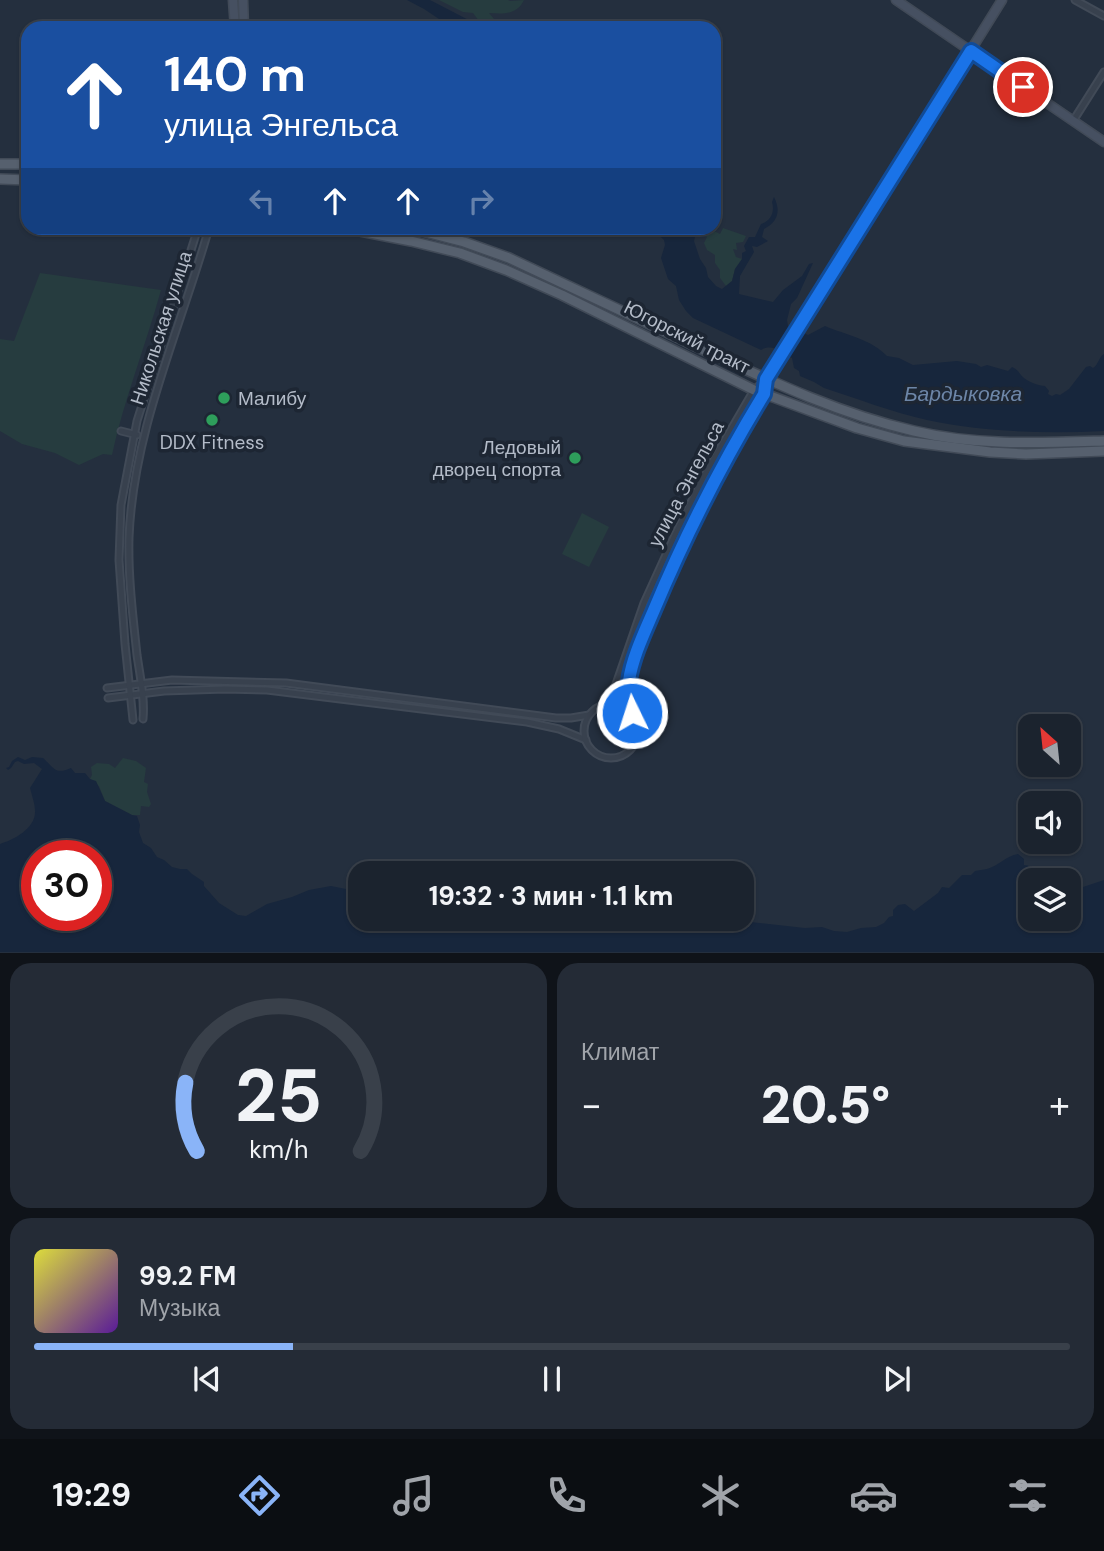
<!DOCTYPE html>
<html lang="ru">
<head>
<meta charset="utf-8">
<style>
  :root { --surface:#1b232e; --page:#242b36; --text:#f1f3f6; --muted:#a0a4aa; --line:#39404a; --accent:#8ab4f8 }
  body { margin:0; font-family:"DM Sans",sans-serif; background:var(--page); color:var(--text); height:100vh; display:flex; flex-direction:column; font-size:26px; white-space:nowrap }
  * { box-sizing:border-box; margin:0 }
  p { font-size:23px; color:var(--muted) }
  .icon { flex:none; width:38px; height:38px; fill:none; stroke:currentColor; stroke-width:2; stroke-linecap:round; stroke-linejoin:round }
  .map { position:relative; height:953px; overflow:hidden }
  .sheet { display:flex; flex-direction:column; gap:10px; padding:10px; background:#0f1319; flex:1 }
  .sheet>* { flex:none }
  .top-card { position:absolute; left:21px; top:21px; width:700px; height:214px; border-radius:21px; box-shadow:0 2px 5px #0004,0 0 0 2px var(--line); background:#1a4fa0; color:#fff; overflow:hidden }
  .needle { width:46px; rotate:333deg }
  .buttons { position:absolute; left:1018px; top:714px; display:grid; gap:14px }
  .buttons a { display:grid; place-items:center; width:63px; height:63px; border-radius:14px; background:var(--surface); box-shadow:0 2px 5px #0004,0 0 0 2px var(--line); font-size:35px }
  .speed { position:absolute; left:21px; top:840px; display:flex; gap:14px; font-size:35px; font-weight:700; text-align:center }
  .speed>* { display:grid; place-content:center; width:91px; height:91px; border-radius:50%; background:var(--surface); box-shadow:0 2px 5px #0004,0 0 0 2px var(--line); line-height:1 }
  .speed .limit { border:10px solid #d22; background:#fff; color:#111 }
  .pin { position:absolute; display:grid; place-items:center; width:60px; height:60px; color:#fff; margin:-30px; border:4px solid #fff; border-radius:50%; box-shadow:0 2px 7px #0007 }
  .me { position:absolute; width:77px; margin:-38px; rotate:356deg; stroke-linejoin:round; filter:drop-shadow(0 0 5px #0008) }
  .turn { display:flex; align-items:center; gap:24px; height:147px; padding:0 28px; font-size:32px }
  .turn .icon { width:91px; height:91px; stroke-width:2.5 }
  .turn b { display:block; font-size:49px; line-height:60px }
  .lanes { display:flex; align-items:center; height:66px; padding:0 28px; background:#0003; justify-content:center; gap:35px; direction:ltr }
  .lanes .off { opacity:.35 }
  .big { font-size:52px; font-weight:800; line-height:1.1 }
  .sheet .card { flex:1; display:flex; flex-direction:column; justify-content:center; gap:10px; min-width:0; padding:0 24px; border-radius:21px; background:var(--page) }
  .sheet .dial { align-items:center; gap:0 }
  .dial svg { height:182px; overflow:visible; fill:none; stroke:var(--line); stroke-width:7; stroke-linecap:round; text-anchor:middle }
  .dial text { fill:var(--text); stroke:none }
  .song { display:flex; align-items:center; gap:21px }
  .cover { width:84px; height:84px; border-radius:10px; background:linear-gradient(135deg,hsl(60 70% 55%),hsl(270 70% 35%)) }
  .played { height:7px; border-radius:4px; background:linear-gradient(90deg,var(--accent) 25%,var(--line) 25%) }
  .keys { display:flex; justify-content:space-around; direction:ltr }
  .heat { display:flex; justify-content:space-between; align-items:center; font-size:38px; direction:ltr }
  .sheet .tiles { flex:1; display:grid; gap:10px; grid-template-columns:1fr 1fr }
  .card:last-child { grid-column:span 2 }
  .trip { position:absolute; left:348px; top:861px; width:406px; height:70px; border-radius:21px; background:var(--surface); box-shadow:0 2px 5px #0004,0 0 0 2px var(--line); font-weight:800; line-height:70px; text-align:center }
  .dock { display:flex; height:112px; justify-content:space-around; align-items:center; background:#0b0e12; color:var(--muted) }
  .dock .icon { width:49px; height:49px }
  .dock .active { color:var(--accent) }
  .dock b { font-size:32px; color:var(--text) }
  .map>svg:first-child { display:block }
</style>
</head>
<body>
<div class="map">
<svg width="1104" height="953" viewBox="0 0 1104 953">
  <rect width="100%" height="100%" fill="#242f3e"/>
  <!-- green -->
  <g fill="#263c3f">
    <path d="M 439,0 L 508,0 L 510,1 L 524,0 C 517,15 503,14 489,13 L 494,19 L 486,25 L 479,21 L 473,13 L 463,12 Z"/>
    <polygon points="723,228 746,236 743,242 736,243 737,250 733,249 736,257 742,259 735,269 732,281 726,286 720,278 720,270 715,263 715,255 707,250 704,243 707,237 702,235 703,232 709,233 712,230 720,234"/>
    <path d="M 40,273 L 161,290 C 146,345 124,399 112,455 L 103,454 L 79,465 L 55,453 L 22,444 L 0,431 L 0,339 L 14,341 Z"/>
    <polygon points="582,513 609,527 589,567 562,554"/>
    <polygon points="123,758 136,761 146,768 144,782 148,784 147,792 151,804 149,807 141,806 140,815 132,815 105,801 99,786 90,779 92,775 91,767 97,763 109,764 115,768"/>
  </g>
  <!-- water -->
  <g fill="#17263c" fill-rule="evenodd">
    <polygon points="407,0 430,0 484,28 460,28 448,25 424,9"/>
    <path d="M 774,197 C 781,211 778,222 764,229 L 762,237 L 768,241 L 757,247 L 752,246 L 754,252 L 740,276 L 739,294 L 773,302 L 783,290 L 802,276 L 809,264 L 813,263 L 797,298 L 791,304 L 787,320 L 788,326 L 808,335 L 825,326 C 846,335 871,339 887,356 L 899,358 L 913,365 L 957,361 L 976,364 L 981,367 L 987,365 L 1008,371 L 1012,367 C 1019,370 1019,374 1024,378 C 1029,382 1039,386 1045,386 L 1049,391 L 1048,394 L 1052,396 L 1056,394 L 1060,395 L 1069,389 L 1086,367 L 1090,366 L 1093,368 C 1099,364 1098,358 1104,354 L 1104,431 C 1045,434 985,432 927,420 C 892,412 858,399 824,388 L 814,382 L 800,376 L 799,371 L 794,368 L 792,358 C 782,353 772,343 761,350 L 693,318 L 686,311 L 679,300 L 676,286 L 668,279 L 661,258 L 665,245 L 664,240 L 651,228 L 697,228 L 694,241 L 700,259 L 706,268 L 708,277 L 716,286 L 722,289 L 732,281 L 735,269 L 742,259 L 742,253 L 746,251 L 744,246 L 749,237 L 755,237 L 761,224 C 771,221 775,212 772,202 Z"/>
    <path d="M 18,757 L 25,760 L 32,757 L 43,758 C 54,768 55,775 71,768 L 75,773 L 85,773 L 90,779 L 96,781 L 105,801 L 132,815 L 137,816 L 140,825 L 139,832 L 143,843 L 151,848 L 157,857 L 164,860 L 172,867 L 180,869 L 187,869 L 192,874 L 204,882 L 204,886 L 219,903 L 238,915 L 246,916 L 267,904 L 292,897 L 309,890 L 331,886 L 346,889 L 360,889 L 360,919 L 741,919 L 750,922 L 805,928 L 822,927 L 834,931 L 847,932 L 861,928 L 876,927 L 884,923 L 889,917 L 893,916 L 893,910 L 898,905 L 905,904 L 914,911 L 938,893 L 942,887 L 949,888 L 962,875 L 971,875 L 975,871 C 979,870 983,870 987,869 C 998,866 1006,856 1018,854 L 1024,859 L 1024,865 C 1034,865 1036,874 1045,878 L 1047,874 L 1052,879 L 1060,877 L 1065,880 L 1031,880 L 1031,919 L 1069,919 L 1069,883 L 1083,887 L 1104,880 L 1104,952 L 0,952 L 0,844 C 14,840 36,828 35,811 C 35,804 32,796 30,788 L 42,769 L 34,763 L 24,764 L 18,761 L 15,762 L 11,768 L 8,770 L 6,768 L 9,767 L 12,761 ZM 37,856 L 96,856 L 96,915 L 37,915 Z"/>
  </g>
  <g fill="none" stroke-linecap="round" stroke-linejoin="round">
    <defs>
      <g id="street">
        <polyline points="1075,0 1104,16"/>
        <polyline points="1073,121 1104,72"/>
        <polyline points="121,431 137,435"/>
        <polyline points="107,688 172,680 286,683 556,718 571,718 589,715"/>
        <polyline points="108,698 164,691 225,689 267,690 527,722 559,729 586,740"/>
        <circle cx="611" cy="731" r="27"/>
        <polyline points="602,705 615,687 644,603 674,537 704,476 754,390 766,379"/>
        <polyline points="632,713 629,692 629,679 650,619 684,542 727,458 764,394 766,379"/>
        <path d="M 143,719 C 145,698 140,676 137,655 C 133,617 128,577 129,538 C 133,430 180,330 209,228"/>
        <polyline points="133,720 125,644 119,560 121,505 137,421 198,228"/>
      </g>
      <g id="secondary">
        <polyline points="233,0 235,28"/>
        <polyline points="243,0 244,28"/>
        <polyline points="896,0 1104,142"/>
        <polyline points="766,379 1002,0"/>
      </g>
      <g id="primary">
        <polyline points="0,164 28,164"/>
        <polyline points="0,179 28,180"/>
        <polyline points="345,228 411,241 460,253 506,270 562,295 754,390 857,428 904,441 990,452 1026,454 1104,451"/>
        <path d="M 410,228 L 464,242 L 509,258 C 570,287 631,315 691,344 C 764,378 835,413 914,431 C 976,446 1040,443 1104,441"/>
      </g>
    </defs>
    <!-- street casing -->
    <use href="#street" stroke="#414a57" stroke-width="9"/>
    <!-- secondary casing -->
    <use href="#secondary" stroke="#414a57" stroke-width="11"/>
    <!-- primary casing -->
    <use href="#primary" stroke="#414a57" stroke-width="12"/>
    <!-- street -->
    <use href="#street" stroke="#38414e" stroke-width="5"/>
    <!-- secondary -->
    <use href="#secondary" stroke="#465061" stroke-width="8"/>
    <!-- primary -->
    <use href="#primary" stroke="#56606e" stroke-width="9"/>
  </g>
  <g fill="none" stroke-linecap="round" stroke-linejoin="round">
    <defs>
      <path id="route" d="M 632,713 C 629,702 628,692 629,681 C 632,658 645,631 654,610 C 685,536 722,463 764,394 L 766,379 L 971,51 L 1023,87"/>
    </defs>
    <!-- route casing -->
    <use href="#route" stroke="#114b97" stroke-width="18"/>
    <!-- route -->
    <use href="#route" stroke="#1a73e8" stroke-width="12"/>
  </g>
  <!-- markers -->
  <g fill="#2e9e5b" stroke="#1d2633" stroke-width="2.5">
    <circle cx="224" cy="398" r="7"/>
    <circle cx="212" cy="420" r="7"/>
    <circle cx="575" cy="458" r="7"/>
  </g>
  <g text-anchor="middle" dominant-baseline="central" stroke-width="7" stroke-linejoin="round" paint-order="stroke">
    <!-- street labels -->
    <g font-size="19" fill="#b4bcc9" stroke="#1d2633">
      <text transform="translate(161 328) rotate(-72)">Никольская улица</text>
      <text transform="translate(687 337) rotate(27)">Югорский тракт</text>
      <text transform="translate(686 484) rotate(-62)">улица Энгельса</text>
    </g>
    <!-- poi labels -->
    <g font-size="19" fill="#b4bcc9" stroke="#1d2633" text-anchor="start">
      <text x="238" y="398">Малибу</text>
      <text x="212" y="442" text-anchor="middle">DDX Fitness</text>
      <text x="561" y="447" text-anchor="end">Ледовый<tspan x="561" dy="22">дворец спорта</tspan></text>
    </g>
    <!-- water labels -->
    <g font-size="21" font-style="italic" fill="#6d86a8" stroke="#1d2633">
      <text x="963" y="394">Бардыковка</text>
    </g>
  </g>
</svg>
<div class="buttons">
<a><svg class="needle" viewBox="-14 -14 28 28"><path d="M0-13l5 13h-10z" fill="#e53935"/><path d="M0 13l5-13h-10z" fill="#a0a4aa"/></svg></a>
<a><svg class="icon" aria-label="sound" viewBox="0 0 24 24"><path d="M4 9h4l5-4v14l-5-4H4zM17 9q2 3 0 6"/></svg></a>
<a><svg class="icon" aria-label="layers" viewBox="0 0 24 24"><path d="M12 4l9 5-9 5-9-5zM3 14l9 5 9-5"/></svg></a>
</div>
<div class="speed"><div class="limit">30</div></div>
<div class="pin" style="left:1023px;top:87px;background:#d93025"><svg class="icon" aria-label="arrive" viewBox="0 0 24 24"><path d="M6 21V4h12l-3 4 3 4H6"/></svg></div>
<svg class="me" style="left:632px;top:713px" viewBox="-20 -20 40 40"><circle r="17" fill="#1a73e8" stroke="#fff" stroke-width="3"/><path d="M0-11L8 9 0 5-8 9z" fill="#fff"/></svg>
<div class="trip">19:32 · 3 мин · 1.1 km</div>
<div class="top-card">
<div class="turn"><svg class="icon" aria-label="ahead" viewBox="0 0 24 24"><path d="M12 20V5M6 11l6-6 6 6"/></svg><div><b>140 m</b>улица Энгельса</div></div>
<div class="lanes"><svg class="icon off" aria-label="left" viewBox="0 0 24 24"><path d="M17 20v-9H6M10 6l-5 5 5 5"/></svg><svg class="icon" aria-label="ahead" viewBox="0 0 24 24"><path d="M12 20V5M6 11l6-6 6 6"/></svg><svg class="icon" aria-label="ahead" viewBox="0 0 24 24"><path d="M12 20V5M6 11l6-6 6 6"/></svg><svg class="icon off" aria-label="right" viewBox="0 0 24 24"><path d="M7 20v-9h11M14 6l5 5-5 5"/></svg></div>
</div>
</div>
<section class="sheet">
<div class="tiles">
<div class="card dial"><svg viewBox="0 0 100 80">
<path d="M14 69A42 42 0 1 1 86 69"/>
<path d="M14 69A42 42 0 0 1 9 39" stroke="#8ab4f8"/>
<text x="50" y="56" font-size="32" font-weight="700">25</text>
<text x="50" y="72" font-size="11">km/h</text>
</svg></div>
<div class="card"><p>Климат</p>
<div class="heat"><a>−</a><b class="big">20.5°</b><a>+</a></div>
</div>
<div class="card">
<div class="song"><i class="cover"></i><div><b>99.2 FM</b><p>Музыка</p></div></div>
<div class="played"></div>
<div class="keys"><svg class="icon" aria-label="previous" viewBox="0 0 24 24"><path d="M18 5L8 12l10 7zM5 5v14"/></svg><svg class="icon" aria-label="pause" viewBox="0 0 24 24"><path d="M8 5v14M16 5v14"/></svg><svg class="icon" aria-label="next" viewBox="0 0 24 24"><path d="M6 5l10 7-10 7zM19 5v14"/></svg></div>
</div>
</div>
</section>
<nav class="dock">
<b>19:29</b>
<svg class="icon active" aria-label="directions" viewBox="0 0 24 24"><path d="M12 3l9 9-9 9-9-9zM9 14v-3h6M13 9l2 2-2 2"/></svg>
<svg class="icon" aria-label="music" viewBox="0 0 24 24"><path d="M9 18V5l10-2v13"/><circle cx="6" cy="18" r="3"/><circle cx="16" cy="16" r="3"/></svg>
<svg class="icon" aria-label="phone" viewBox="0 0 24 24"><path d="M5 4h4l2 5-3 2q2 4 5 5l2-3 5 2v4C11 20 4 13 5 4z"/></svg>
<svg class="icon" aria-label="climate" viewBox="0 0 24 24"><path d="M12 3v18M4 7l16 10M4 17L20 7"/></svg>
<svg class="icon" aria-label="car" viewBox="0 0 24 24"><path d="M5 17H2v-5l4-1 3-4h7l3 4 3 1v5h-3M9 17h6M6 11h13"/><circle cx="7" cy="17" r="2"/><circle cx="17" cy="17" r="2"/></svg>
<svg class="icon" aria-label="filters" viewBox="0 0 24 24"><path d="M4 7h16M4 17h16"/><circle cx="9" cy="7" r="2"/><circle cx="15" cy="17" r="2"/></svg>
</nav>
</body>
</html>
